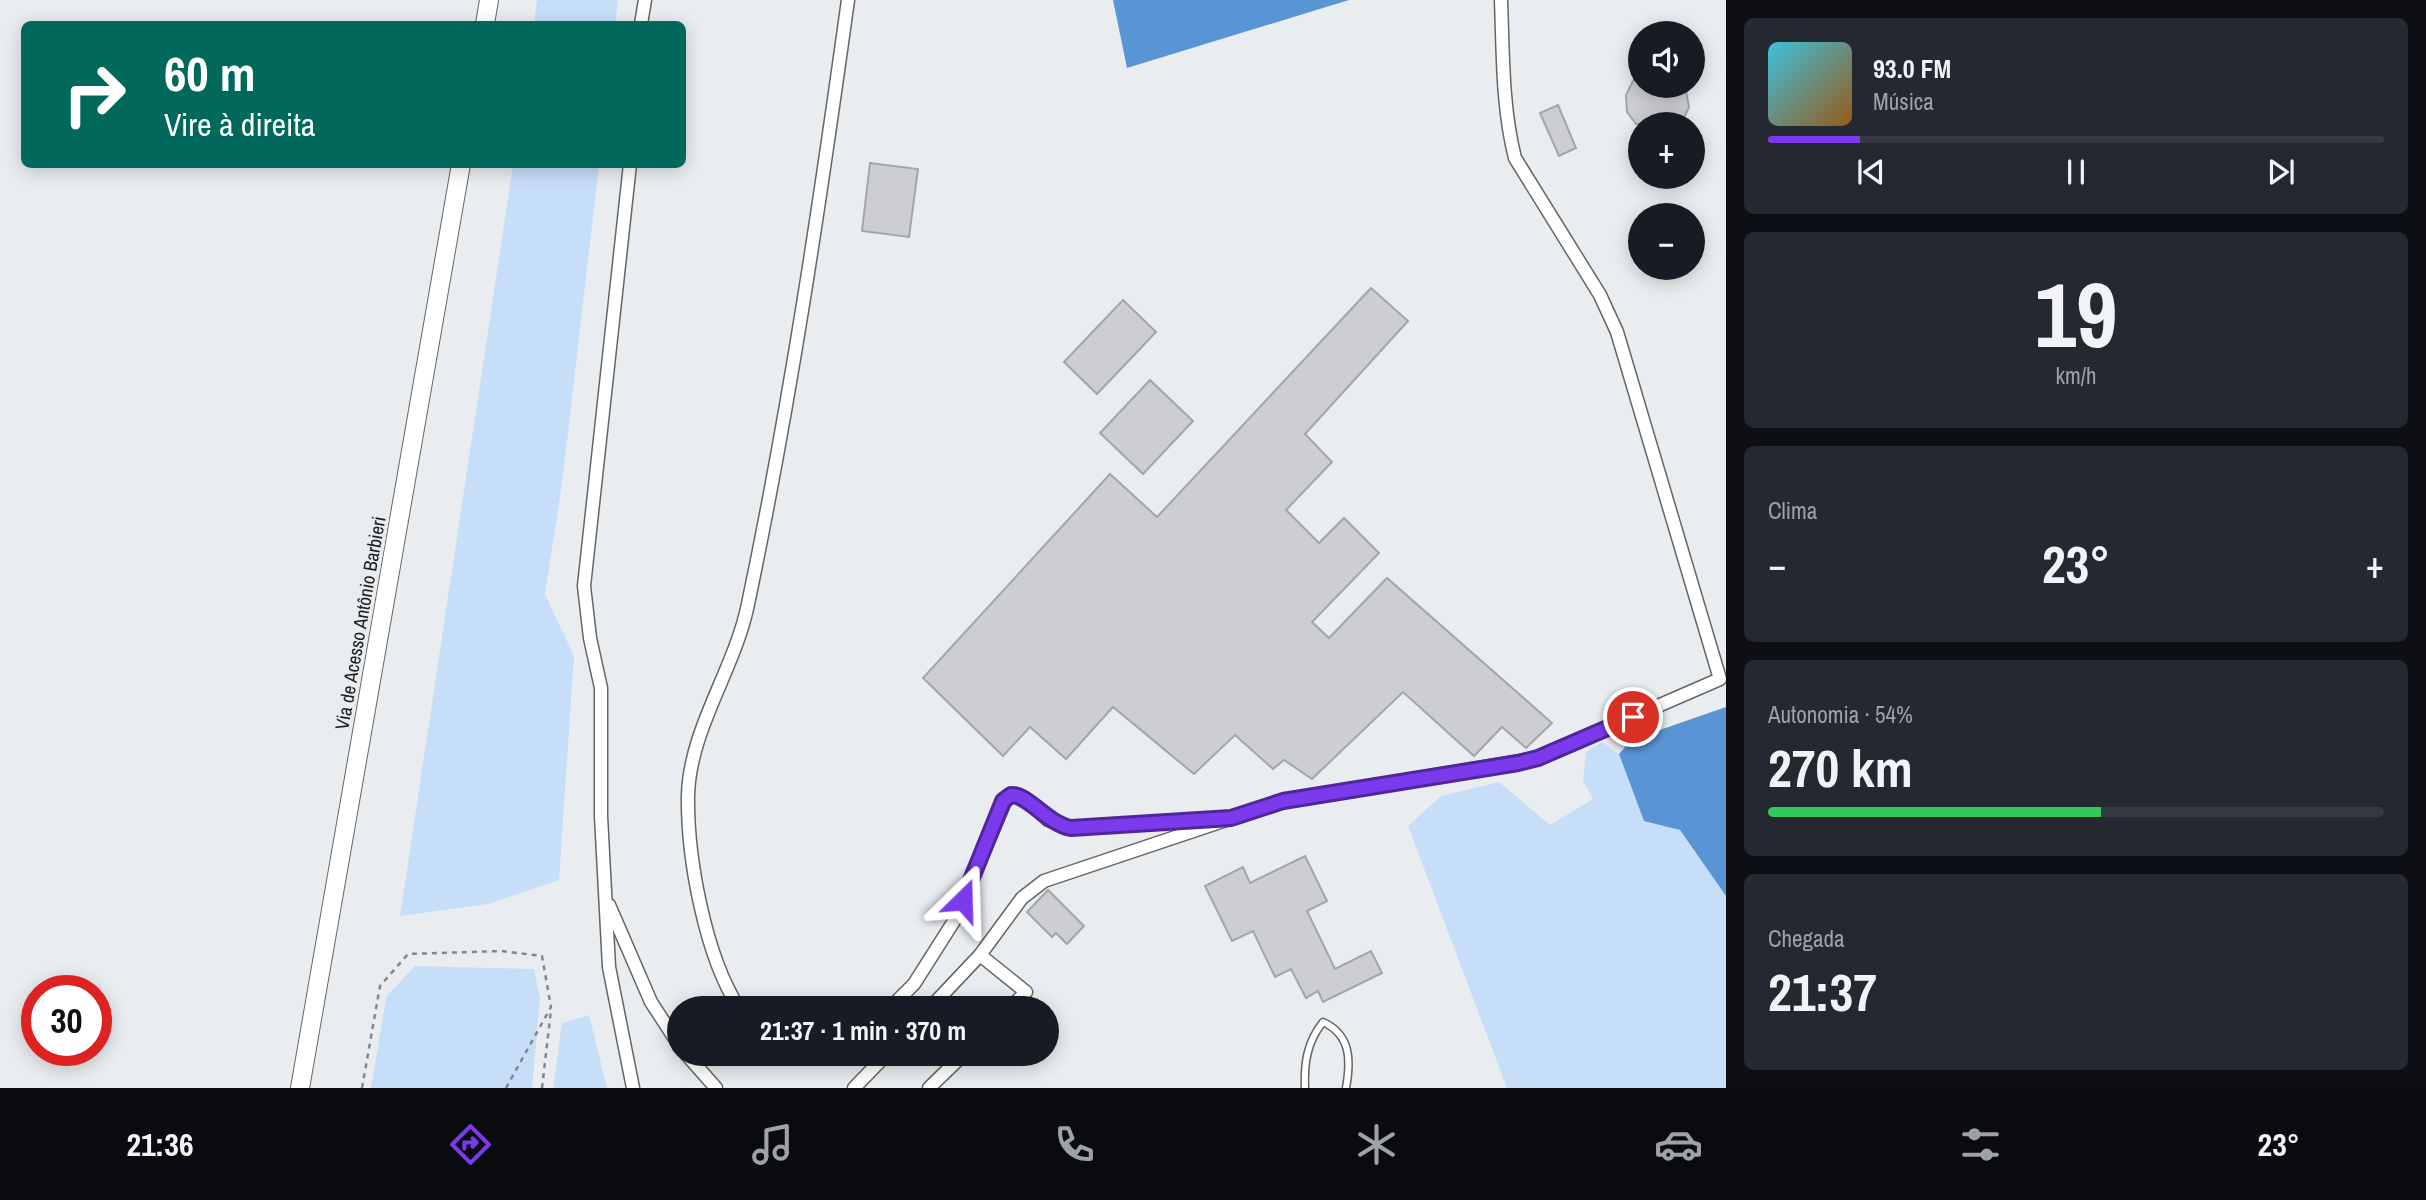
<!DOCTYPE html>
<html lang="pt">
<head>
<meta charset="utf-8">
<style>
  :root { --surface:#171b24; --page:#242831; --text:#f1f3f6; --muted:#9ea1a6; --line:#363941; --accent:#7c3aed }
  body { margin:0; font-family:"Archivo Narrow",sans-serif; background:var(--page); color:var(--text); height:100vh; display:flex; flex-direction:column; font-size:26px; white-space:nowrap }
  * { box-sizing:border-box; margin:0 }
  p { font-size:23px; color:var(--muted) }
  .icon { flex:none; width:38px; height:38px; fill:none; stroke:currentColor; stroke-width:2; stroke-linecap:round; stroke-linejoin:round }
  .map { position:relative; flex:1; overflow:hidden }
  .drawer { display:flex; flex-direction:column; gap:18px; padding:18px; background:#0d0f14; width:700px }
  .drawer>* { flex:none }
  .guide { position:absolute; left:21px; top:21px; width:665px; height:147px; border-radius:10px; box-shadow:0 4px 18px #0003; background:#00695c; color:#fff; overflow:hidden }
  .controls { position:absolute; left:1628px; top:21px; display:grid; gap:14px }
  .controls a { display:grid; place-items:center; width:77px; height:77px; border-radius:50%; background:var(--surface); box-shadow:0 4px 18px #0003; font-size:35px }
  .speed { position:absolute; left:21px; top:975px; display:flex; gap:14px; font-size:35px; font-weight:700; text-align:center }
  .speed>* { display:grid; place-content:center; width:91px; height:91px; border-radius:50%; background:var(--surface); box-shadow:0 4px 18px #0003; line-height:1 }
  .speed .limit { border:10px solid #d22; background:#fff; color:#111 }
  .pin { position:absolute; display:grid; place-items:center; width:60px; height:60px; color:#fff; margin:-30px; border:4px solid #fff; border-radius:50%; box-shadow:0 2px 7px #0007 }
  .me { position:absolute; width:77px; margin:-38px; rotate:22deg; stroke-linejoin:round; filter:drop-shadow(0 0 5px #0008) }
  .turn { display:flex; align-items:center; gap:24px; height:147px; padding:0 28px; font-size:32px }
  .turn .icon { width:91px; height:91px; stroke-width:2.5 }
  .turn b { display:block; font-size:49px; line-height:60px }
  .big { font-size:52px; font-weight:800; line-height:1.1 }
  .drawer .card { flex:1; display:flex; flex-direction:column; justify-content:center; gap:10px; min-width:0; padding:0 24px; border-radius:10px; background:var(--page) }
  .drawer .dial { align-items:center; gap:0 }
  .dial b { font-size:91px; line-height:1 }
  .song { display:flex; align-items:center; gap:21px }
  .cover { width:84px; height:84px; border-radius:10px; background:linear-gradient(135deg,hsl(190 70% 55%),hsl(30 70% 35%)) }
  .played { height:7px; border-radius:4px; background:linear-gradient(90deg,var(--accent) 15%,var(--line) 15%) }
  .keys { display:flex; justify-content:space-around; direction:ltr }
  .heat { display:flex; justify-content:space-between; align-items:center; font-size:38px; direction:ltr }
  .charge { height:10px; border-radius:5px; background:linear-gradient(90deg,#34c759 54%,var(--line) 0) }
  .trip { position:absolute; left:667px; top:996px; width:392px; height:70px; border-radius:35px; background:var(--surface); box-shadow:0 4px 18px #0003; font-weight:800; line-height:70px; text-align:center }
  .menu { display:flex; height:112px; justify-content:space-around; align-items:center; background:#090b0e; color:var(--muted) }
  .menu .icon { width:49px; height:49px }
  .menu .active { color:var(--accent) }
  .menu b { font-size:32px; color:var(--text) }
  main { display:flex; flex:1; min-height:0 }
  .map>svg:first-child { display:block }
</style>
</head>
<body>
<main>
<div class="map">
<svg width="1726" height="1088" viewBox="0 0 1726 1088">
  <rect width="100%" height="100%" fill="#eaedf0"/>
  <!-- green -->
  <g fill="#c7def9">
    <polygon points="537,0 618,0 615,24 534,24"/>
    <polygon points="513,165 599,165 562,484 545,594 574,656 559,880 488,904 400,916"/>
    <polygon points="1602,742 1619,754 1644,820 1680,830 1726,896 1726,1088 1507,1088 1408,826 1441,796 1499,782 1550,825 1593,799 1583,781 1586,752"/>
    <polygon points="415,966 534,969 540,998 532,1088 371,1088 386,997"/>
    <polygon points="589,1015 607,1088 553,1088 562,1023"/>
  </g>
  <!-- water -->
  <g fill="#5994d4">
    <polygon points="1113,0 1349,0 1127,68"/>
    <polygon points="1726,707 1726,896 1680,830 1644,821 1619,754 1631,740"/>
  </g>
  <!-- building -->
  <g fill="#ccced1" stroke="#a3a6a8" stroke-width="2">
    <polygon points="1640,67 1640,86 1685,86 1689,107 1682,122 1636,124 1627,112 1626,95"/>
    <polygon points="1558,105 1576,148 1559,156 1540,113"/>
    <polygon points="870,163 918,169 909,237 862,231"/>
    <polygon points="1371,288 1408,321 1305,434 1332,462 1286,510 1319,543 1344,518 1379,553 1312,622 1329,638 1387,578 1552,723 1526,748 1502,727 1474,756 1403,692 1312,779 1284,760 1273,769 1235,735 1194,774 1113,707 1066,759 1030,727 1003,756 923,678 1110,474 1157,517"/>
    <polygon points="1123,300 1156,332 1097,394 1064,362"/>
    <polygon points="1150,380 1193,421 1143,474 1100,433"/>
    <polygon points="1305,856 1327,901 1307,911 1335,969 1371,951 1382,973 1323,1002 1318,991 1306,998 1291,969 1275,977 1253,931 1232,941 1205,886 1243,867 1250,883"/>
    <polygon points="1048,890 1084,926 1067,944 1056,933 1052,937 1027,912"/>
  </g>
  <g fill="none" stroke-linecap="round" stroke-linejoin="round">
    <defs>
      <path id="service" d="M 1305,1088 C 1304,1063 1307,1042 1323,1022 C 1351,1035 1351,1060 1346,1088"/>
      <g id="minor">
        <polyline points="641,24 645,0"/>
        <polyline points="630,164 584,586 590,638 601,688 601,816 609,967 633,1088"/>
        <polyline points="609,905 651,1002 679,1045"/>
        <polyline points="980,955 1026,992 1010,1008"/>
        <path d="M 739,1008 C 705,956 687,857 688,795 C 690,728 735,669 748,604 C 790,404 820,202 848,0"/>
        <polyline points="890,1008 914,984 954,921 1007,797 1016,794 1023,797 1048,820 1071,828 1216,819"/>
        <path d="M 930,1008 L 980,955 L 1022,898 L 1044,881 L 1283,801 L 1538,758 L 1720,679 L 1617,332 L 1600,295 L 1515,158 C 1502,107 1503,52 1501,0"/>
        <polyline points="686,1054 716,1088"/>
        <polyline points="819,1054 824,1054"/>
        <polyline points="854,1088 887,1054"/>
        <polyline points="929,1088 964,1054"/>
      </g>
      <g id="secondary">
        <polyline points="485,24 489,0"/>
        <polyline points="300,1088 461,164"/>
      </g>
    </defs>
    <!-- service casing -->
    <use href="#service" stroke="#636567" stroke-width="9"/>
    <!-- minor casing -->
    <use href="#minor" stroke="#636567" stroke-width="15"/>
    <!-- secondary casing -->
    <use href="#secondary" stroke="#636567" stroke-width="20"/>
    <!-- path -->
    <g stroke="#848688" stroke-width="2.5" stroke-dasharray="5 5" stroke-linecap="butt">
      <polyline points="362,1088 380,986 408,954 501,951 542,956 551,1007 506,1088"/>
      <polyline points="542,1088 551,1010"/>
    </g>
    <!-- service -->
    <use href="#service" stroke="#fff" stroke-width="6"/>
    <!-- minor -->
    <use href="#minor" stroke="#fff" stroke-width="12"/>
    <!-- secondary -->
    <use href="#secondary" stroke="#fff" stroke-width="18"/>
  </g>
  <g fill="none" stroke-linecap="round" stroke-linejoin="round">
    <defs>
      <path id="route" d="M 963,900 L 1003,801 L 1011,795 C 1028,794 1046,823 1071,828 L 1231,818 L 1283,801 L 1518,763 L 1538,758 L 1633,717"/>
    </defs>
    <!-- route casing -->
    <use href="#route" stroke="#51269a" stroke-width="18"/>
    <!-- route -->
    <use href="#route" stroke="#7c3aed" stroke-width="12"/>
  </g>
  <g text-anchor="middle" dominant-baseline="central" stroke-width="7" stroke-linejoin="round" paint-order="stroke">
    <!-- street labels -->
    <g font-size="19" fill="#1d1e1f" stroke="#eaedf0">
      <text transform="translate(360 623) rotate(-80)">Via de Acesso Antônio Barbieri</text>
    </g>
  </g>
</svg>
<div class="controls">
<a><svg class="icon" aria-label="sound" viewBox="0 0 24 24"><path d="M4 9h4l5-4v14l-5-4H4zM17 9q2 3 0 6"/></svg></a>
<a>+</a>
<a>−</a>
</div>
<div class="speed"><div class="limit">30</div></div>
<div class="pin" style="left:1633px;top:717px;background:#d93025"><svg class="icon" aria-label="arrive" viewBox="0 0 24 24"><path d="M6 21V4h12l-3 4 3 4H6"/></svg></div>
<svg class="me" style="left:963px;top:900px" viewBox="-20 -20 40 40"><path d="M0-17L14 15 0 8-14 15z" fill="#7c3aed" stroke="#fff" stroke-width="4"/></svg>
<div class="trip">21:37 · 1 min · 370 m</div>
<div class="guide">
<div class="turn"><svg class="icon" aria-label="right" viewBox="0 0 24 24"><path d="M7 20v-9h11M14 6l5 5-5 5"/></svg><div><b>60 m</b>Vire à direita</div></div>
</div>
</div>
<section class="drawer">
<div class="card">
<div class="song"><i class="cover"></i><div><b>93.0 FM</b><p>Música</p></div></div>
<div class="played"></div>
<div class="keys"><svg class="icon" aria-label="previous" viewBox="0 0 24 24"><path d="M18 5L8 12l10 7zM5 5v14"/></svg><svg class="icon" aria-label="pause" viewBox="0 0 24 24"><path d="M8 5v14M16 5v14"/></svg><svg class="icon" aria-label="next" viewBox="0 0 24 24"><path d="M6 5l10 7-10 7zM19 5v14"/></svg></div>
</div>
<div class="card dial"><b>19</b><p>km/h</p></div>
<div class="card"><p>Clima</p>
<div class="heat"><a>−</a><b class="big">23°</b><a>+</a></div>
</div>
<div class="card"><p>Autonomia · 54%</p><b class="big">270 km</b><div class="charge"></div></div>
<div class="card"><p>Chegada</p><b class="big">21:37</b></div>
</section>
</main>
<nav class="menu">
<b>21:36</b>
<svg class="icon active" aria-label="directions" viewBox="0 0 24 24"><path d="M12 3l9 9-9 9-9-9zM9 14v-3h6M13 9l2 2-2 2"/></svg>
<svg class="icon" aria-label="music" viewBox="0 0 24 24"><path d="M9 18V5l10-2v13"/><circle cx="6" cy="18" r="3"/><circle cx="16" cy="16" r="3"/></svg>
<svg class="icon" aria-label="phone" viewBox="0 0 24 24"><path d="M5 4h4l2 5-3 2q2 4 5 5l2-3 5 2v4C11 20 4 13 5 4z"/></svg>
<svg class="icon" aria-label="climate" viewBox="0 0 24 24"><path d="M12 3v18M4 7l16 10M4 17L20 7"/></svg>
<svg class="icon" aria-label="car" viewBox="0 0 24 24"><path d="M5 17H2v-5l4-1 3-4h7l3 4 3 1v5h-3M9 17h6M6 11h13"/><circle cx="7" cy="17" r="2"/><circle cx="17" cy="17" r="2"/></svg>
<svg class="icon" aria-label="filters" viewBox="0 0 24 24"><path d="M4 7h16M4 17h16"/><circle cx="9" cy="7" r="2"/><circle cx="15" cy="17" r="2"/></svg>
<b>23°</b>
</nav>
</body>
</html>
